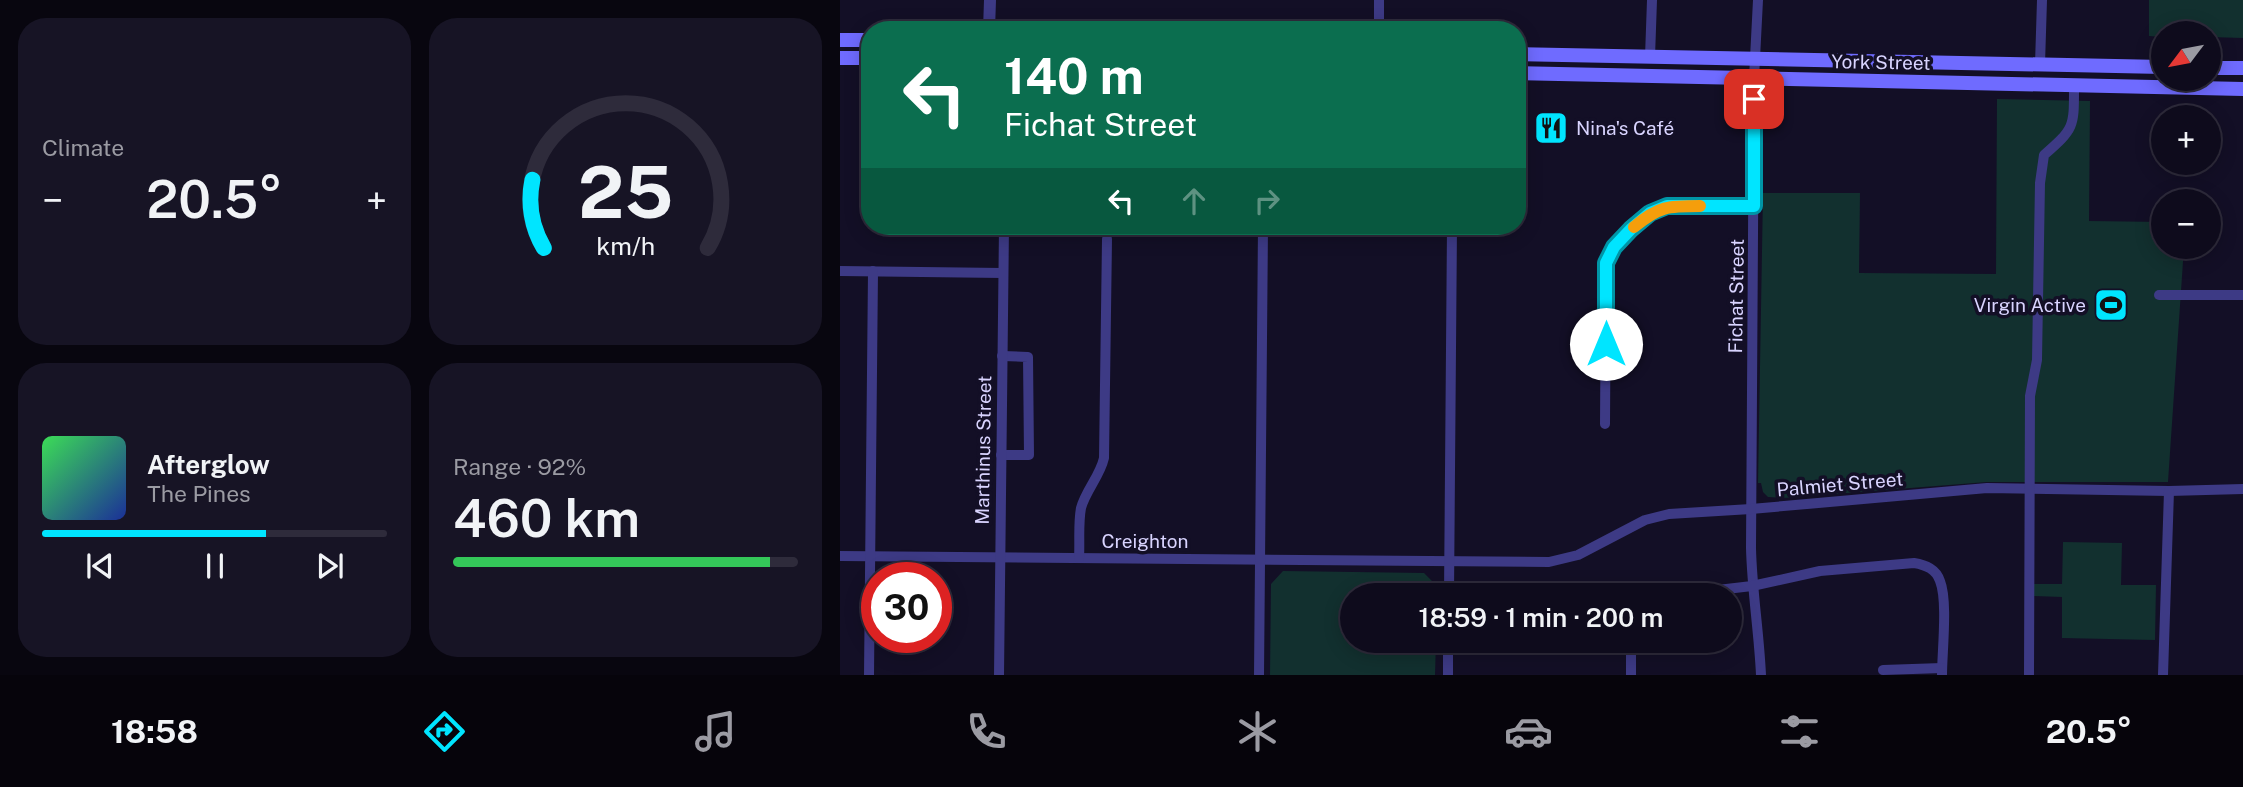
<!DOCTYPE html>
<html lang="en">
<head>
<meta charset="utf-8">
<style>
  :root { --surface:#0e0b1c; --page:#171425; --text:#f1f3f6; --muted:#9b9ba3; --line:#2e2b3b; --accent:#00e5ff }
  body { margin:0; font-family:"Public Sans",sans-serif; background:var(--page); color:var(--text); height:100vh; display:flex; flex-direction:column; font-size:26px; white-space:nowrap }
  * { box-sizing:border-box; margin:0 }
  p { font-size:23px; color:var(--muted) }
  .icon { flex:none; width:38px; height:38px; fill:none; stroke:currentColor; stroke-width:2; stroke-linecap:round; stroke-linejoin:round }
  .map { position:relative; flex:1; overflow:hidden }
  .panel { display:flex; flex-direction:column; gap:18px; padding:18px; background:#08060f; width:840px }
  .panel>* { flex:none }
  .hud { position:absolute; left:21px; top:21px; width:665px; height:214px; border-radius:28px; box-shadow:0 4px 18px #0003,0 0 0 2px var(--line); background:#0b6e4f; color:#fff; overflow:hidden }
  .needle { width:46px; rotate:238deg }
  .fabs { position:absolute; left:1311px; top:21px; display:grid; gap:14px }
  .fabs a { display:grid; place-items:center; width:70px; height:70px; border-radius:50%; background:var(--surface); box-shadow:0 4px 18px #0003,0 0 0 2px var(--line); font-size:35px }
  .speed { position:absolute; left:21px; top:562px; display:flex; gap:14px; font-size:35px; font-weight:700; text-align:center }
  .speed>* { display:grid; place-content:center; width:91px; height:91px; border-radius:50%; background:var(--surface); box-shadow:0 4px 18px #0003,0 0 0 2px var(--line); line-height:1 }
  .speed .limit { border:10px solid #d22; background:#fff; color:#111 }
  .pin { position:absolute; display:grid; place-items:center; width:60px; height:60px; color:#fff; margin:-30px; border-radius:14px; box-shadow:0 4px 10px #0006 }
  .me { position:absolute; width:77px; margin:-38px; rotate:0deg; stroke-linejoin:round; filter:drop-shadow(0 0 5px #0008) }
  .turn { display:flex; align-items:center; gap:24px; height:147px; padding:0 28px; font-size:32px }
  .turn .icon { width:91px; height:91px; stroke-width:2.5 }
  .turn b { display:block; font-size:49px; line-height:60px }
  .lanes { display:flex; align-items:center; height:66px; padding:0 28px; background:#0003; justify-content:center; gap:35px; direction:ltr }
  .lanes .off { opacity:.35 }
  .big { font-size:52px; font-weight:600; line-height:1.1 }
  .panel .tile { flex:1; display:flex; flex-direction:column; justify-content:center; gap:10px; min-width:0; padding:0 24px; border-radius:28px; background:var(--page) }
  .panel .dial { align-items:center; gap:0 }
  .dial svg { height:182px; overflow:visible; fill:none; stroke:var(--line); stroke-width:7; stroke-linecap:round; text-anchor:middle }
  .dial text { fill:var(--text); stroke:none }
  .song { display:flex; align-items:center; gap:21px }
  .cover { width:84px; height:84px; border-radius:10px; background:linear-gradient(135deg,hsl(130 70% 55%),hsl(230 70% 35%)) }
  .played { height:7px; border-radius:4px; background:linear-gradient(90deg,var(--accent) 65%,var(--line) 65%) }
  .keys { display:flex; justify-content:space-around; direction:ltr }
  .heat { display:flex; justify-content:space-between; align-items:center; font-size:38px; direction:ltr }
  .charge { height:10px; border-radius:5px; background:linear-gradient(90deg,#34c759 92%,var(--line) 0) }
  .panel .tiles { flex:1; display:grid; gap:18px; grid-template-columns:repeat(2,1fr) }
  .trip { position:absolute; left:500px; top:583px; width:402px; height:70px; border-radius:35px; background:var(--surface); box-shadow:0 4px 18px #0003,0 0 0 2px var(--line); font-weight:600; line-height:70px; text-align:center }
  .dock { display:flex; height:112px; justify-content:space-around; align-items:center; background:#06040b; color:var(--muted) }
  .dock .icon { width:49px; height:49px }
  .dock .on { color:var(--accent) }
  .dock b { font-size:32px; color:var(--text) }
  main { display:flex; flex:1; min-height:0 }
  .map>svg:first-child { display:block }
</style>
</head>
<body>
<main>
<section class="panel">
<div class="tiles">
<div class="tile"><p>Climate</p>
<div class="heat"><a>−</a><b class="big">20.5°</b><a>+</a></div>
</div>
<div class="tile dial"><svg viewBox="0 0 100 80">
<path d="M14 69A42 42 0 1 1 86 69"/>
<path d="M14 69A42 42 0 0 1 9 39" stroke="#00e5ff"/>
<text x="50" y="56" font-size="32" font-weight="700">25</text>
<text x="50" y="72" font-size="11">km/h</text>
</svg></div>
<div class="tile">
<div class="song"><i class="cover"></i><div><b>Afterglow</b><p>The Pines</p></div></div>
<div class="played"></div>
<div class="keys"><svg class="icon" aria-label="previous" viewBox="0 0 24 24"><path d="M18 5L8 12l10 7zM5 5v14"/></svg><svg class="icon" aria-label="pause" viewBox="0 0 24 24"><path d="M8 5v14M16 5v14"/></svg><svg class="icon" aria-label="next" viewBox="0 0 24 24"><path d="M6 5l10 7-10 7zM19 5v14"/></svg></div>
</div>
<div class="tile"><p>Range · 92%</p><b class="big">460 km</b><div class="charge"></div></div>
</div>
</section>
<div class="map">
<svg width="1403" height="675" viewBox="0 0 1403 675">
  <rect width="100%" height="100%" fill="#130f26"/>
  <!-- green -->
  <g fill="#12302f">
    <polygon points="1309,0 1403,0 1403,38 1369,37 1368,33 1323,33 1323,37 1309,36"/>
    <polygon points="1157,99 1250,101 1249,221 1323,222 1323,247 1344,247 1328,482 1147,482 943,498 928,497 923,492 921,483 918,483 923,193 1020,193 1019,273 1156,274"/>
    <polygon points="1223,542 1282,543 1281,585 1316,585 1315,640 1222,638 1222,597 1194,596 1194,584 1222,584"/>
    <polygon points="443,571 584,573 597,586 596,595 513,595 513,640 596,641 595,675 430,675 431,584"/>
  </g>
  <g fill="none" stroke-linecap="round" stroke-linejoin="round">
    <!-- minor -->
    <g stroke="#3d3a85" stroke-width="10">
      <path d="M 918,0 L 914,78 L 911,548 C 912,591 919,632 921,675"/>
      <polyline points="539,30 539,0"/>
      <polyline points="810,57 812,0"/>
      <polyline points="1200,64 1202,0"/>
      <polyline points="0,271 163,273"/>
      <polyline points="1319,295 1403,295"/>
      <polyline points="765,424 766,263 774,247 791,229 810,213 827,206 914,206"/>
      <polyline points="161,455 189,455 188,357 162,356"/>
      <polyline points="0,556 709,562 738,555 805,520 829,514 911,509 1147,488 1329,491 1403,489"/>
      <path d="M 239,558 C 240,542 238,524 241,508 C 246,490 260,476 264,458 L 267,239"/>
      <polyline points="609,595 612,226"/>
      <path d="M 835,595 L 912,586 L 980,571 L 1074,563 C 1086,565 1096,569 1100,581 C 1108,601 1102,652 1102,675"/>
      <polyline points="791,640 791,675"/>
      <polyline points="1043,670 1102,668"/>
      <polyline points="29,675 33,271"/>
      <polyline points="159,675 164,226"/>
      <polyline points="419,675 423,226"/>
      <polyline points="608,675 608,640"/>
      <path d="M 1189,675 L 1190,396 L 1197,360 L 1200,183 L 1204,155 C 1235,128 1234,127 1234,85"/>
      <polyline points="1323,675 1329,491"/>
    </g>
    <!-- tertiary -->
    <polyline stroke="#3d3a85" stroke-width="12" points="149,30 150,0"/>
    <!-- secondary -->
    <g stroke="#6f6bff" stroke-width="14">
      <polyline points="0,40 30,40"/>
      <polyline points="677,54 1323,67"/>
      <polyline points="0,58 30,58"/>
      <polyline points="1368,68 1403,68"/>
      <polyline points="677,73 1403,89"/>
    </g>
  </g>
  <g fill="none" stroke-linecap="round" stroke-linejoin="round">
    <defs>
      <polyline id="route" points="766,344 766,263 774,247 791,229 810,213 827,206 914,206 914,99"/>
    </defs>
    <!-- route casing -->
    <use href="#route" stroke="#0095a6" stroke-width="18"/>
    <!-- route -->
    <use href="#route" stroke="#00e5ff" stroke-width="12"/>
    <!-- slow -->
    <path stroke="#f59e0b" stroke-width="12" d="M 794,227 C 819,206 828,206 860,206"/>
  </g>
  <!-- icons -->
  <defs>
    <symbol id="restaurant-square" viewBox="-11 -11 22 22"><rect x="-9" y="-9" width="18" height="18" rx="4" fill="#00e5ff" stroke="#130f26"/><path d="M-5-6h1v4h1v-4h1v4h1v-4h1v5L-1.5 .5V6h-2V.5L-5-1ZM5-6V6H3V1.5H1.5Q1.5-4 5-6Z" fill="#111"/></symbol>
    <symbol id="stadium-square" viewBox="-11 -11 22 22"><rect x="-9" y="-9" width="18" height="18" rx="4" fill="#00e5ff" stroke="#130f26"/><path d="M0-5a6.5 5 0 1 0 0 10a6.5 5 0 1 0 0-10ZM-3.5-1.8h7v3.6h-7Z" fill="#111"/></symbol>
  </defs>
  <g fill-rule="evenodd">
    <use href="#restaurant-square" x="692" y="109" width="38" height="38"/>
    <use href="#stadium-square" x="1252" y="286" width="38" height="38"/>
  </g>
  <g text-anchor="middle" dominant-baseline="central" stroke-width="7" stroke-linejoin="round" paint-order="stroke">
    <!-- street labels -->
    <g font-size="19" fill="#d9d4ff" stroke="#130f26">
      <text transform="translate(1041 62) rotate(1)">York Street</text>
      <text transform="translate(896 296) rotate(-89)">Fichat Street</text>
      <text transform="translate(143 450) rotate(-89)">Marthinus Street</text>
      <text transform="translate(1000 484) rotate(-5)">Palmiet Street</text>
      <text x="305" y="541">Creighton</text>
    </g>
    <!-- poi labels -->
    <g font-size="19" fill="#d9d4ff" stroke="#130f26" text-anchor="start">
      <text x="736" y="128">Nina's Café</text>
      <text x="1246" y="305" text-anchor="end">Virgin Active</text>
    </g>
  </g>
</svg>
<div class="fabs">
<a><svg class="needle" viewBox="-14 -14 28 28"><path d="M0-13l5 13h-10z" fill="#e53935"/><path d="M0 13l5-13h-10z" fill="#9b9ba3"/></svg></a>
<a>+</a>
<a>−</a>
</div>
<div class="speed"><div class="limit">30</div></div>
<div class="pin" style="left:914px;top:99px;background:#d93025"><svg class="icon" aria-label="arrive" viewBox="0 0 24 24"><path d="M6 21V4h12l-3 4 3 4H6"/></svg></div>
<svg class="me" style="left:766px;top:344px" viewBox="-20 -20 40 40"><circle r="19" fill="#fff"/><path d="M0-13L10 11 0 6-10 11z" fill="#00e5ff"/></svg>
<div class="trip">18:59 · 1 min · 200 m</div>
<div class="hud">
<div class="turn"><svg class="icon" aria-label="left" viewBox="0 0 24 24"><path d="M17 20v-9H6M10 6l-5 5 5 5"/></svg><div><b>140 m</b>Fichat Street</div></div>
<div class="lanes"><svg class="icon" aria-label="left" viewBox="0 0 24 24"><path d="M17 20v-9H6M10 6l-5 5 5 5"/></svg><svg class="icon off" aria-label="ahead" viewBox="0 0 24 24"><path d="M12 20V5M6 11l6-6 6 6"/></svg><svg class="icon off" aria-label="right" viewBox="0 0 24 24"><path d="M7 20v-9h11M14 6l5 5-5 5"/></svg></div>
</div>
</div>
</main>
<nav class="dock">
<b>18:58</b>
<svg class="icon on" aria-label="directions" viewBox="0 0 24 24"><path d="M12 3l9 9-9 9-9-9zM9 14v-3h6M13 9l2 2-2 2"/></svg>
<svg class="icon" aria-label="music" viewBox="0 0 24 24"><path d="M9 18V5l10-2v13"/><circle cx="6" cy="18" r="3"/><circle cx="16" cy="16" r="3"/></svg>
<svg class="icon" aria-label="phone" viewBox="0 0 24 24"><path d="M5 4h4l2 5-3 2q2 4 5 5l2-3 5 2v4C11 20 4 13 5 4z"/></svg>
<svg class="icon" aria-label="climate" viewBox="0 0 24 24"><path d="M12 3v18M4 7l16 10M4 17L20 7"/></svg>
<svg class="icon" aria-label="car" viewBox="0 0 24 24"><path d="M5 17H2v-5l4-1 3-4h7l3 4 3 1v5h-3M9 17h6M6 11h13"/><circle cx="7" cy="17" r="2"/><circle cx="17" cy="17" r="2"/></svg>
<svg class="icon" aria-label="filters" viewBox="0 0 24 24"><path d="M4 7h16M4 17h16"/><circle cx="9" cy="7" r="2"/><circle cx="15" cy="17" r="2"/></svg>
<b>20.5°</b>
</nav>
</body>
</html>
